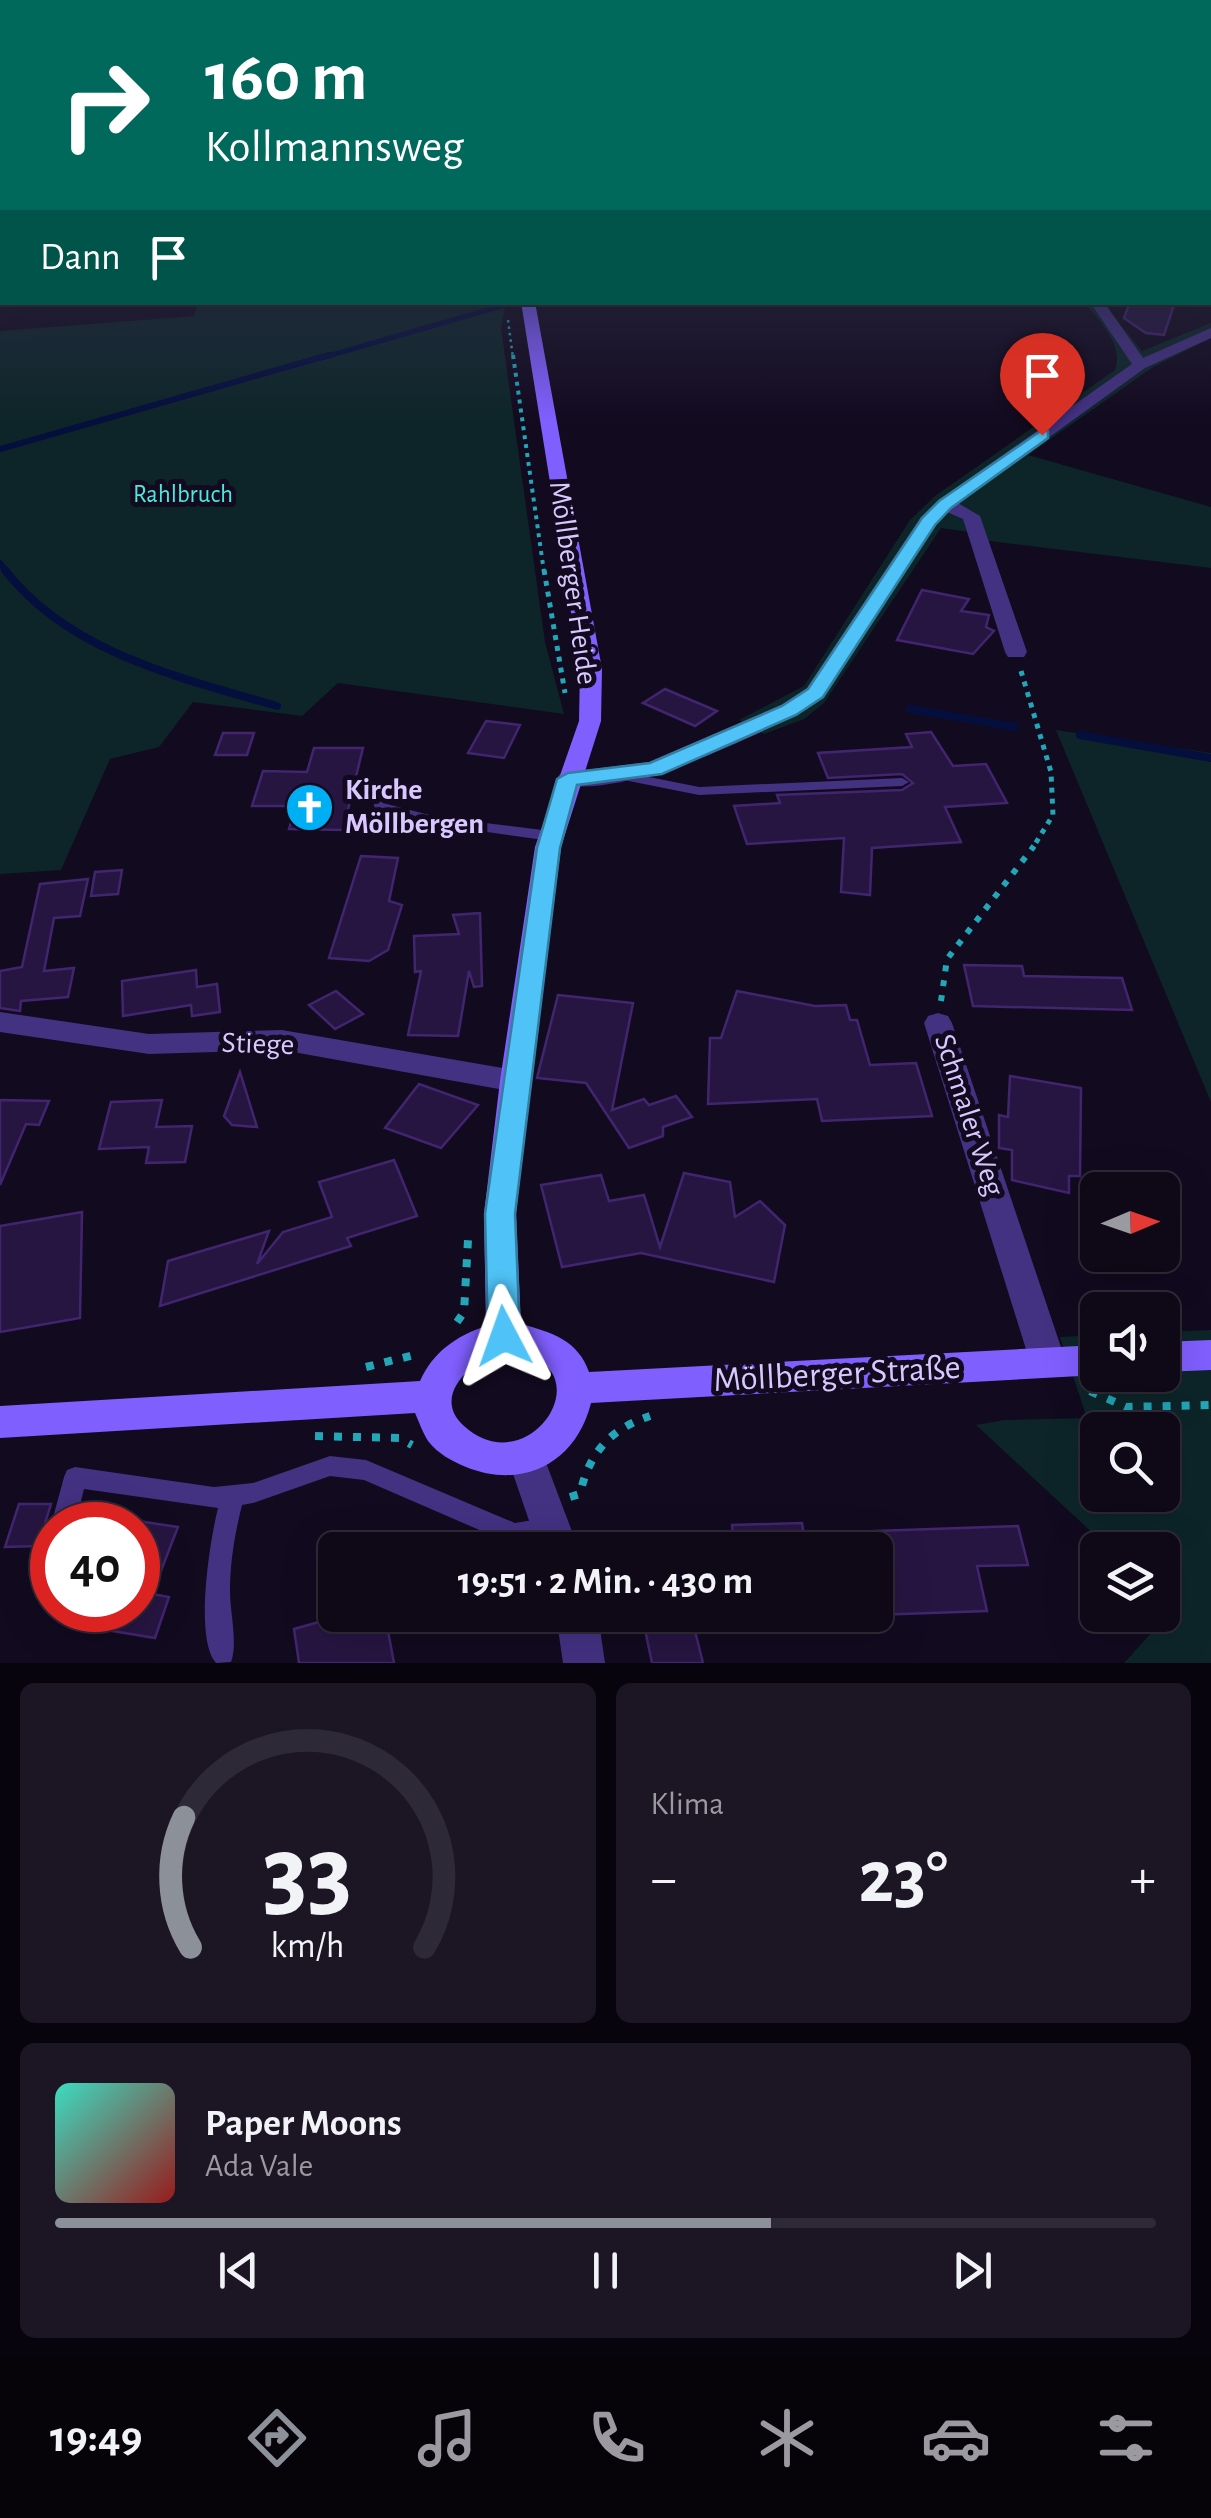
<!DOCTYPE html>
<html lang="de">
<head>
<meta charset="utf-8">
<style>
  :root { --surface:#0e0817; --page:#1c1624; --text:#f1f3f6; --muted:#9b9aa1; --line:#2e2936; --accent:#8c9099 }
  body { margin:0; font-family:"Alegreya Sans",sans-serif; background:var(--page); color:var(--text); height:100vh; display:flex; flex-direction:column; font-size:38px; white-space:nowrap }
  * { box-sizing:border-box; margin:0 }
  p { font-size:32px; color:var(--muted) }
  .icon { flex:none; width:55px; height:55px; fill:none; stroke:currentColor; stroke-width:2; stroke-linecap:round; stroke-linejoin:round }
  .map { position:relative; height:1663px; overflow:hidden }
  .side { display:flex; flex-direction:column; gap:20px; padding:20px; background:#08040d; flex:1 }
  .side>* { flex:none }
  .guide { position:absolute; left:0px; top:0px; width:1212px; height:305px; box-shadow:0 10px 40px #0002,0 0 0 2px var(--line); background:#00695c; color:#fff; overflow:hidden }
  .needle { width:65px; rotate:88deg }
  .tools { position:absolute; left:1080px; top:1172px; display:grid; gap:20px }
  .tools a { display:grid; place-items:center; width:100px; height:100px; border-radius:15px; background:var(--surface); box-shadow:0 10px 40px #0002,0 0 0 2px var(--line); font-size:50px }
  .speed { position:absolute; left:30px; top:1502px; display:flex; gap:20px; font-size:50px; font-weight:700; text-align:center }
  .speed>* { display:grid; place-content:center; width:130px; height:130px; border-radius:50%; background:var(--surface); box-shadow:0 10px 40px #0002,0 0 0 2px var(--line); line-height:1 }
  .speed .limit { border:15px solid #d22; background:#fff; color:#111 }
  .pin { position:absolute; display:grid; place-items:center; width:85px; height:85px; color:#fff; margin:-102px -42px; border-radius:50% 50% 50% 0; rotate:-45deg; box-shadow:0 0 10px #0007 }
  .pin .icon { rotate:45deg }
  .me { position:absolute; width:110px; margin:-55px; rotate:356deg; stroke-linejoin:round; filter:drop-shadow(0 0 8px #0008) }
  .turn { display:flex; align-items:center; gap:35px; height:210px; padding:0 40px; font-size:45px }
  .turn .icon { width:130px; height:130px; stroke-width:2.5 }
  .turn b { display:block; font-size:70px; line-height:85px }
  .then { display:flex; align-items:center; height:95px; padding:0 40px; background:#0003; gap:20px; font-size:38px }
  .big { font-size:75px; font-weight:700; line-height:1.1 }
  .side .card { flex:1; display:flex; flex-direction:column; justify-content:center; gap:15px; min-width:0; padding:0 35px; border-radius:15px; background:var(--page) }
  .side .dial { align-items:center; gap:0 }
  .dial svg { height:260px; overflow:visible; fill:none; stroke:var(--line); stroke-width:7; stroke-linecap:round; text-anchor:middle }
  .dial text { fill:var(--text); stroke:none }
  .song { display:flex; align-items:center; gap:30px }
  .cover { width:120px; height:120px; border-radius:15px; background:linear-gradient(135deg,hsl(170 70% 55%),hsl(0 70% 35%)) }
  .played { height:10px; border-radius:5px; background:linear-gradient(90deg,var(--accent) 65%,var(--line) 65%) }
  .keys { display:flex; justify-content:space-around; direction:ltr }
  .heat { display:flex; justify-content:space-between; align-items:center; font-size:55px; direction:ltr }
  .side .tiles { flex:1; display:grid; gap:20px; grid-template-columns:1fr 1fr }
  .card:last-child { grid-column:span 2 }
  .trip { position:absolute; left:318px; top:1532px; width:575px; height:100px; border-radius:15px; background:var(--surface); box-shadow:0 10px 40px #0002,0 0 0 2px var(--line); font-weight:700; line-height:100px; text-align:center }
  .tabs { display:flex; height:160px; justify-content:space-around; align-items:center; background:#060309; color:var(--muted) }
  .tabs .icon { width:70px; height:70px }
  .tabs .active { color:var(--accent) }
  .tabs b { font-size:45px; color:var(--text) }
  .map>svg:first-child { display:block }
</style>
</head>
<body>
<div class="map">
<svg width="1211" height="1663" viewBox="0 0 1211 1663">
  <rect width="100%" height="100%" fill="#120a1f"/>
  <!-- green -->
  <g fill="#0d2529" fill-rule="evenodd">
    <polygon points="198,303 506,303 501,328 545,642 564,714 338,683 302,716 193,702 159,747 110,759 61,870 0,874 0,331 194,316"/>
    <path d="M 1085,303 L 1103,303 L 1142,351 L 1211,323 L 1211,338 L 1153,367 L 1028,455 L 1211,507 L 1211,568 L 973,539 L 970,532 L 941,528 L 824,703 L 804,719 L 764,734 L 739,720 L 804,686 L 910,520 L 935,496 L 1115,370 C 1124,344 1100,323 1085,303 Z"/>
    <polygon points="1056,730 1211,753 1211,1102"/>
    <path d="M 1211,1330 L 1211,1663 L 1124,1663 L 1173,1609 L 1163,1598 L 1162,1550 L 1111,1550 L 976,1425 L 1004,1420 L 1087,1418 L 1060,1337 L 1097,1335 L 1098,1375 L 1162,1375 L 1163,1332 ZM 1098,1430 L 1162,1430 L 1162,1495 L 1098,1495 Z"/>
  </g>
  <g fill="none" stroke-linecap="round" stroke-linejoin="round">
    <!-- stream-far2 -->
    <polyline stroke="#050f3d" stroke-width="5" points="321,358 505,305"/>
    <!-- stream-far1 -->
    <g stroke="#050f3d" stroke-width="6">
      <polyline points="0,449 329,355"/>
      <polyline points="0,563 7,572"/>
    </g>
    <!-- stream -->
    <g stroke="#050f3d" stroke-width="8">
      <path d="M 5,570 C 69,653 181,678 277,706"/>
      <polyline points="910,709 1015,727"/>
      <polyline points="1080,735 1211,758"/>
    </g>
  </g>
  <!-- building -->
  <g fill="#261541" stroke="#41256f" stroke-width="2.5">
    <polygon points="1130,302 1175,302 1164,335 1146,333 1124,318"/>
    <polygon points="922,590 969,599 961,611 989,615 986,627 994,631 973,654 897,640"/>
    <polygon points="665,689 717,711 695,726 643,703"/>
    <polygon points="486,721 520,725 504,758 468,753"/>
    <polygon points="931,732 953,766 986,764 1007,803 945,807 961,842 872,848 870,895 841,892 844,838 747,844 734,806 780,803 777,795 902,790 913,783 902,774 828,778 818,753 912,747 906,734"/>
    <polygon points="223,733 254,733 247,755 215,755"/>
    <polygon points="314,748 363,748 343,830 289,829 296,806 252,806 263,771 307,772"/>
    <polygon points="361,856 398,858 389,901 402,905 388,950 369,961 329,958"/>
    <polygon points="122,870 118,894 91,896 95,872"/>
    <polygon points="88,879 80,916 54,918 44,971 74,968 68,997 21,1001 20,1011 0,1008 0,971 22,967 40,884"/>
    <polygon points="480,913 482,986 474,987 469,971 458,1036 408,1035 421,971 415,972 414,936 459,934 453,915"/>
    <polygon points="964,965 1022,966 1024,976 1122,978 1132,1010 973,1006"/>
    <polygon points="196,970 197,987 217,984 220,1012 192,1016 191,1005 123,1016 122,981"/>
    <polygon points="336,991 363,1014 335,1029 309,1005"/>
    <polygon points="737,991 815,1006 846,1005 850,1020 857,1020 870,1065 916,1063 932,1116 822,1121 817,1099 708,1104 710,1038 721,1038"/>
    <polygon points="558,995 633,1003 612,1110 644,1099 649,1105 676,1096 692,1117 663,1127 663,1136 629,1148 586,1083 537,1078"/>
    <polygon points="240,1072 257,1127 232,1125 224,1116"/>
    <polygon points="1010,1076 1081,1088 1080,1176 1069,1176 1069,1193 1012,1180 1012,1150 999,1148 999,1115 1008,1117"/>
    <polygon points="419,1084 478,1105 441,1148 385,1128"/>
    <polygon points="0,1100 49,1101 39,1125 26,1124 0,1185"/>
    <polygon points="162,1100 156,1127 192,1126 185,1162 146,1163 149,1147 99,1149 111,1102"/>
    <polygon points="394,1160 417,1216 347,1238 351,1246 160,1306 168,1261 269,1231 257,1264 283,1232 332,1217 319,1182"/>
    <polygon points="684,1173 730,1182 735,1217 760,1201 785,1225 774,1282 641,1253 562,1267 541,1185 601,1175 609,1201 644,1195 660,1247"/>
    <polygon points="82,1212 80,1318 0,1332 0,1226"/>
    <polygon points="19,1504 51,1504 38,1546 5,1547"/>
    <polygon points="138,1521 178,1527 152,1594 169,1597 155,1638 64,1623 65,1610 138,1610"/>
    <polygon points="802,1523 806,1550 735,1550 732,1525"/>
    <polygon points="1018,1526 1028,1565 977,1566 987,1611 875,1615 875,1531"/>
    <polygon points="325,1615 385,1615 394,1663 299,1663 294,1629 326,1620"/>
    <polygon points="642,1615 691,1615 703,1663 652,1663"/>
  </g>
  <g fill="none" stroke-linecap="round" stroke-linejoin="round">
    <!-- path-far4 -->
    <polyline stroke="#23a6b8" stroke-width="2.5" stroke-dasharray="2.5 4" stroke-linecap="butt" points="508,320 513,358"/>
    <!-- path-far3 -->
    <polyline stroke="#23a6b8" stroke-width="4" stroke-dasharray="4 5" stroke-linecap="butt" points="513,355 544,572"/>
    <!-- path-far2 -->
    <g stroke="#23a6b8" stroke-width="5" stroke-dasharray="5 6" stroke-linecap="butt">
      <polyline points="544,570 565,693"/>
      <polyline points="1021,671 1051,772 1053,815 1032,849"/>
    </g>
    <!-- path-far1 -->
    <polyline stroke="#23a6b8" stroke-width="6" stroke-dasharray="6 9" stroke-linecap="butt" points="941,1001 947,959 1034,846"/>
    <!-- path -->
    <g stroke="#23a6b8" stroke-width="8" stroke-dasharray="8 11" stroke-linecap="butt">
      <polyline points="457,1322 464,1312 468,1240"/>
      <polyline points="366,1367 418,1354"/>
      <polyline points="1090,1391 1126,1407 1211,1405"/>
      <polyline points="315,1436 399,1438 412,1445"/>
      <path d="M 570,1497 L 580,1494 C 589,1453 610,1429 650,1416"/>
    </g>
    <!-- lane -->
    <g fill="#433182" fill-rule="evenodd">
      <polygon points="624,772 699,787 902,778 909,782 902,786 699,795 619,779 617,776 619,773"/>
      <polygon points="379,791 386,795 387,804 437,817 551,831 559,836 551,841 437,825 375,810 372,795"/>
      <path d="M 330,1456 L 366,1460 L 515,1523 L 551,1517 L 559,1520 L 563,1528 L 559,1536 L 514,1545 L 364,1480 L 330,1476 L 253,1503 L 242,1505 C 235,1533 230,1562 230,1591 C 230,1612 238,1644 231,1662 L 216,1663 C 194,1638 210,1540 218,1508 L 84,1489 L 75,1525 L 52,1525 L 52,1528 L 51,1525 L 64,1477 L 67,1470 L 75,1467 L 214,1487 L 253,1483 Z"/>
      <polygon points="52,1553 52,1599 45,1602 36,1598 33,1590 44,1556"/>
    </g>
    <!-- street -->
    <g fill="#433182" fill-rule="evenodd">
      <path d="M 1090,302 L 1104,302 L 1143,358 L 1211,328 L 1211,338 L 1145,368 L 958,503 L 980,516 L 1027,652 L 1024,657 L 1008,657 L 1005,652 L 963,519 L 947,512 L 935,524 L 823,698 C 769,733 623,800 560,784 L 556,779 L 560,774 L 568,772 L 649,762 L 781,705 L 807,688 L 921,517 L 939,500 L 1132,364 Z"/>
      <polygon points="0,1012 149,1034 282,1030 515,1070 526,1073 530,1081 526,1089 515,1092 282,1050 149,1054 0,1032"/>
      <polygon points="938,1013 948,1016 952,1023 1066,1362 1061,1373 1048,1377 1035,1373 1030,1362 924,1023 928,1016"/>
      <polygon points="526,1439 539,1444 579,1550 539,1550 507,1456 513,1444"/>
      <polygon points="556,1615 598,1615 605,1663 563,1663"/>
    </g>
    <!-- secondary -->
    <g fill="#805fff" fill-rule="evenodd">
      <path d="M 521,302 L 535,302 L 602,669 L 601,721 L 561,847 L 530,1081 L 516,1214 L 521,1324 C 551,1332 578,1340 589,1372 L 1098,1345 L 1098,1375 L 591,1403 C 576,1463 523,1490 466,1467 C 452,1461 438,1454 428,1441 C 423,1433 419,1422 415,1413 L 0,1438 L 0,1406 L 420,1381 C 433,1352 456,1336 486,1326 L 484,1214 L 500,1081 L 535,847 L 579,721 L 580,669 ZM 504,1350 C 513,1352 525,1353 534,1357 C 594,1386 523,1480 464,1426 C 430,1396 473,1359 504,1350 Z"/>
      <polygon points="1211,1340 1211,1370 1162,1372 1162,1342"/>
    </g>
  </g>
  <!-- sky -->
  <linearGradient id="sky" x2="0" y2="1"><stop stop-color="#0a0611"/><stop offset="0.45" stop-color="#33334d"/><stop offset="1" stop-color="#33334d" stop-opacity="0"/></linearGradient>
  <rect width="1211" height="422" fill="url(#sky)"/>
  <!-- route -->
  <polygon fill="#4fc3f7" stroke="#337fa1" stroke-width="2.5" points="1042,430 1048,431 1048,438 951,508 935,525 823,697 796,715 662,774 577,785 560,848 515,1214 520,1336 515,1345 504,1349 493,1345 488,1336 485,1214 537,848 557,779 568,773 650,763 782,706 808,689 922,518 939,501"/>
  <!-- icons -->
  <defs>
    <symbol id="church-disc" viewBox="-11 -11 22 22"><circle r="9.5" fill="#00aef3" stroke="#120a1f"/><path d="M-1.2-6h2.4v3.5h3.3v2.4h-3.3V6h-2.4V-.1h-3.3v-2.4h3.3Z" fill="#fff"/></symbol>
  </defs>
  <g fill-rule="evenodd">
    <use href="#church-disc" x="282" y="780" width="55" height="55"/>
  </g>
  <g text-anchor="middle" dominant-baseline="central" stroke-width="10" stroke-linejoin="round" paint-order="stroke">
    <!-- far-park labels -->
    <g font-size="25" fill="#4be8dd" stroke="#120a1f">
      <text x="183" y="494">Rahlbruch</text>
    </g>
    <!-- street labels -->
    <g font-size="30" fill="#d8c8ff" stroke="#120a1f">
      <text transform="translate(573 583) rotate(82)">Möllberger Heide</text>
      <text transform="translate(258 1044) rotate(2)">Stiege</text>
      <text transform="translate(969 1115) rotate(72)">Schmaler Weg</text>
    </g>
    <!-- poi labels -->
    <g font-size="30" font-weight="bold" fill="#d8c8ff" stroke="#120a1f" text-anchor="start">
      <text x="345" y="790">Kirche<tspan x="345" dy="34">Möllbergen</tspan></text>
    </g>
    <!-- near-street labels -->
    <g font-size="35" fill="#d8c8ff" stroke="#120a1f">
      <text transform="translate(837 1374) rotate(-3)">Möllberger Straße</text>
    </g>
  </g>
</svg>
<div class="tools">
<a><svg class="needle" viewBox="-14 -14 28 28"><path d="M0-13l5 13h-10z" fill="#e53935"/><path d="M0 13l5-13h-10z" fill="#9b9aa1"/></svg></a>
<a><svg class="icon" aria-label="sound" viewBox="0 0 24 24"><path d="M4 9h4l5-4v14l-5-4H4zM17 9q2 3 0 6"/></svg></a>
<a><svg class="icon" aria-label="search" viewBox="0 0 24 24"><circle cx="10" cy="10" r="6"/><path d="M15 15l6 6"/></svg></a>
<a><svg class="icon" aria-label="layers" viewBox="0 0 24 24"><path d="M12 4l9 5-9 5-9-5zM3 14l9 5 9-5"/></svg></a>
</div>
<div class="speed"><div class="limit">40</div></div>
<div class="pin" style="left:1042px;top:435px;background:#d93025"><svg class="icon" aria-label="arrive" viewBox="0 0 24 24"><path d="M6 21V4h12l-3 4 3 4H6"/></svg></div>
<svg class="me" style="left:504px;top:1336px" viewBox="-20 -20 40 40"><path d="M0-17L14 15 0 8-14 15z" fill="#4fc3f7" stroke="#fff" stroke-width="4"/></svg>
<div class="trip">19:51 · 2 Min. · 430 m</div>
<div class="guide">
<div class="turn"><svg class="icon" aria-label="right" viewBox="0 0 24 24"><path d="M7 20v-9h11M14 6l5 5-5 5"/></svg><div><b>160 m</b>Kollmannsweg</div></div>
<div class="then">Dann<svg class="icon" aria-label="arrive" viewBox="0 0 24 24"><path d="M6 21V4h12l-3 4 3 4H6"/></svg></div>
</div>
</div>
<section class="side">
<div class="tiles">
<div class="card dial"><svg viewBox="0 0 100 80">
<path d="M14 69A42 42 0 1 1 86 69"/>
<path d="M14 69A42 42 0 0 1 12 29" stroke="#8c9099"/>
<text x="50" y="56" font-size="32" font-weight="700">33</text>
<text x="50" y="72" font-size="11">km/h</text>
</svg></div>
<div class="card"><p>Klima</p>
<div class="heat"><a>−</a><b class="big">23°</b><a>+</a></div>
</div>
<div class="card">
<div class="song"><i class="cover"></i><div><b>Paper Moons</b><p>Ada Vale</p></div></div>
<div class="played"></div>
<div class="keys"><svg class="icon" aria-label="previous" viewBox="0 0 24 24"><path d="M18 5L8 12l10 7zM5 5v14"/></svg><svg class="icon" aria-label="pause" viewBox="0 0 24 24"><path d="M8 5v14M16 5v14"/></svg><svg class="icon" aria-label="next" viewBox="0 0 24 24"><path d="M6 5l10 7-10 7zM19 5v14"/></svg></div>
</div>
</div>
</section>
<nav class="tabs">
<b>19:49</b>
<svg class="icon active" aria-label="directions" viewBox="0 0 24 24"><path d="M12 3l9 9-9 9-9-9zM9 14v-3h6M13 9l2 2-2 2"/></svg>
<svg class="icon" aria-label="music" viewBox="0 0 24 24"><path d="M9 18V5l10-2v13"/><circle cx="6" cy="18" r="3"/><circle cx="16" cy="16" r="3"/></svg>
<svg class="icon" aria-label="phone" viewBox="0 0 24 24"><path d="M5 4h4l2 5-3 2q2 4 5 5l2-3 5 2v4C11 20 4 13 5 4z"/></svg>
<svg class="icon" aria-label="climate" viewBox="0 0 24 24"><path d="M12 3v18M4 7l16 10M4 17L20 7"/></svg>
<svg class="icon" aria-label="car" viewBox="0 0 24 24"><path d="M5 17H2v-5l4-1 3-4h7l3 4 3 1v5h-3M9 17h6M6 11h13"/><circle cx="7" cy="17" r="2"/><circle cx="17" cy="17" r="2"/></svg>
<svg class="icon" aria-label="filters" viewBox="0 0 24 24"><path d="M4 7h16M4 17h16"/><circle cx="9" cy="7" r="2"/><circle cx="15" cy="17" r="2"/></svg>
</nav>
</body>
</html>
